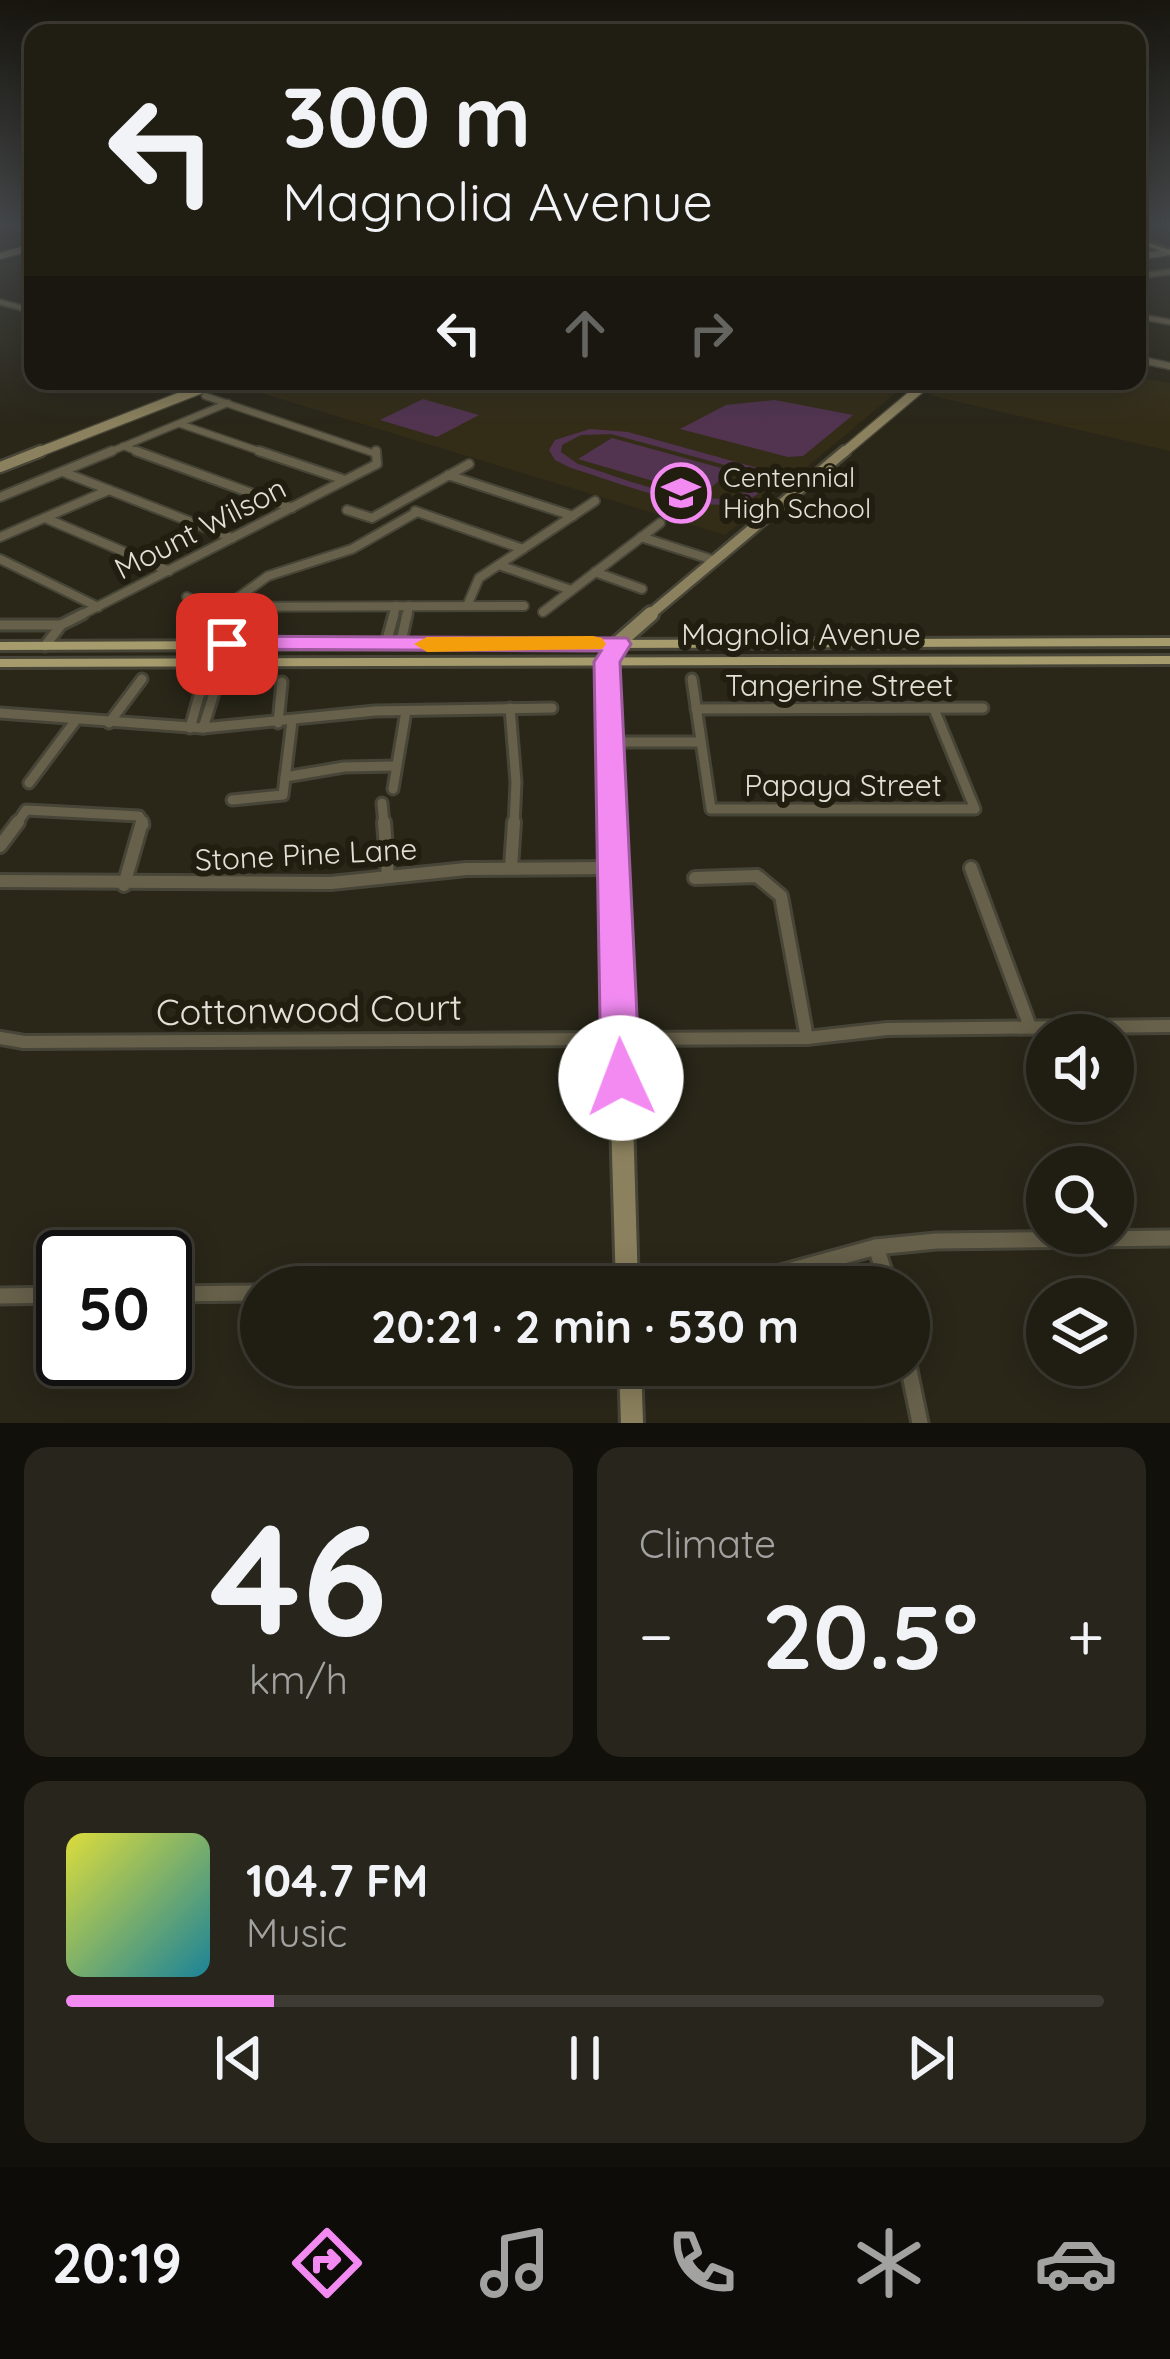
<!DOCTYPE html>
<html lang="en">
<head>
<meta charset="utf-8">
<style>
  :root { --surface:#201d13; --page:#28261c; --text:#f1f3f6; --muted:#a2a2a0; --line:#3d3b33; --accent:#f28af2 }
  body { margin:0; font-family:Quicksand,sans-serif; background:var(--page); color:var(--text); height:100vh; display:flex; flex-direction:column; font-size:45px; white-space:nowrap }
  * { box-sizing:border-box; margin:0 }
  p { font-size:39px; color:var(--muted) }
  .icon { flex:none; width:66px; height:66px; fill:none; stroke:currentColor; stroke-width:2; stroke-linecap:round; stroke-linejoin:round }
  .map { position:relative; height:1423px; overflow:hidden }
  .panel { display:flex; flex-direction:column; gap:24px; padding:24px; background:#12100a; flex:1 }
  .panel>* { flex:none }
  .guide { position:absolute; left:24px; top:24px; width:1122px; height:366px; border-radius:24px; box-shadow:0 6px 30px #0003,0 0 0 3px var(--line); background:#201d13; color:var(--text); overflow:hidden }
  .tools { position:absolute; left:1026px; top:1014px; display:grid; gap:24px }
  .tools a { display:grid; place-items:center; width:108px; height:108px; border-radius:50%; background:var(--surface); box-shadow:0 6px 30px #0003,0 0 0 3px var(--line); font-size:60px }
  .speed { position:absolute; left:36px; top:1230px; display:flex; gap:24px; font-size:60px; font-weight:700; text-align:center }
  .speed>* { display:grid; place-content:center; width:156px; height:156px; border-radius:50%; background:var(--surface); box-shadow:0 6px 30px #0003,0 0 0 3px var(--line); line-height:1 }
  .speed .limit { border:6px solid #111; border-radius:18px; background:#fff; color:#111 }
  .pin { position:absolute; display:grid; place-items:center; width:102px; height:102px; color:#fff; margin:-51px; border-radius:24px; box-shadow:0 6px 18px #0006 }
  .me { position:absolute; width:132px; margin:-66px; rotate:358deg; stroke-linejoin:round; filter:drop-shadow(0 0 9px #0008) }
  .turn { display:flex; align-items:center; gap:42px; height:252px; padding:0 60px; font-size:54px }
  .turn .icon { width:156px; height:156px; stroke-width:2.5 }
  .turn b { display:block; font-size:84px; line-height:102px }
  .lanes { display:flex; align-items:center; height:114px; padding:0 60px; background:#0003; justify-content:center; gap:60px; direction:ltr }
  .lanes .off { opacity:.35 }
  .big { font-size:90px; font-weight:700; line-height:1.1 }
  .panel .card { flex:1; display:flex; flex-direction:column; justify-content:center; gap:18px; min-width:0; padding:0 42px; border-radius:24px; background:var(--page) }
  .panel .dial { align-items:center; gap:0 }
  .dial b { font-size:156px; line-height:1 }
  .song { display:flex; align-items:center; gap:36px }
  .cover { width:144px; height:144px; border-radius:18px; background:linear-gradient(135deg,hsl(60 70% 55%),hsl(190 70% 35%)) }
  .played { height:12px; border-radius:6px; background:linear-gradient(90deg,var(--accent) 20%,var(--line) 20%) }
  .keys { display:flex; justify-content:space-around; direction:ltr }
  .heat { display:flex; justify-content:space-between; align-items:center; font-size:66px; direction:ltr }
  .panel .tiles { flex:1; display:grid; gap:24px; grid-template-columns:1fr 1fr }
  .card:last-child { grid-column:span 2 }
  .trip { position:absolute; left:240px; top:1266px; width:690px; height:120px; border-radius:60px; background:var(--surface); box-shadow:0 6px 30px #0003,0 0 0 3px var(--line); font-weight:700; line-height:120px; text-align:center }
  .dock { display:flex; height:192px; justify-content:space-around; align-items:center; background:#0d0c08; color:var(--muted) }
  .dock .icon { width:84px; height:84px }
  .dock .selected { color:var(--accent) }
  .dock b { font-size:54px; color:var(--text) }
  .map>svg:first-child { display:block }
</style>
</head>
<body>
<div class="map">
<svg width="1170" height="1423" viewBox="0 0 1170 1423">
  <rect width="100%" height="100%" fill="#2a2719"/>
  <!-- built -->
  <g fill="#332d18">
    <polygon points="1137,377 1170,383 1170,451 929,395 946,381 1137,381"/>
    <polygon points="244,381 852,381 898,391 725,535 235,385"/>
  </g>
  <!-- green -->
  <g fill="#523451" fill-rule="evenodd">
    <polygon points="423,399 479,415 437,437 380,420"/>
    <polygon points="775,400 853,415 803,456 788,457 680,429 726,405"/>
    <path d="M 590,429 L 628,432 L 765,470 L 760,474 L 764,488 C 729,530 616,481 571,468 L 555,460 L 549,450 L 555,440 ZM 611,434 L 736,468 L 749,475 L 753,486 C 720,520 618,476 578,464 L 561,452 L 562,445 L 581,435 Z"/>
    <polygon points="612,438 732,471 701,495 578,459"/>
  </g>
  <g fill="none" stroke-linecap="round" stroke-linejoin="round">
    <defs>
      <g id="street-far5">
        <polyline points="13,223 33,228"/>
        <polyline points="1137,276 1170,272"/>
        <polyline points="0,302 33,311"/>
        <polyline points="1137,316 1170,322"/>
      </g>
      <g id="street-far4">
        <polyline points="1137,359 1170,366"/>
        <polyline points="205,396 376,454"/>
        <polyline points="180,424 268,454"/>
        <polyline points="123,446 144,454"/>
        <polyline points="105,454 228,403"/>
      </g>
      <g id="street-far3">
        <polyline points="136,451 292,508"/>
        <polyline points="259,451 345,480"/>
        <polyline points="63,472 232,538"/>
        <polyline points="448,475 573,516"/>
        <polyline points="0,497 112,451"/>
        <polyline points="347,510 372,518 469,464"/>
        <polyline points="415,511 523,549"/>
        <polyline points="45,518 169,571"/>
        <polyline points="0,537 109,490"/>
        <polyline points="641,537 713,560"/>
        <polyline points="0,559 98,607"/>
        <polyline points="499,565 571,590"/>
        <polyline points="595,572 642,589"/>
        <polyline points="187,597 207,607 524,606"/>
        <polyline points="467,606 479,578 595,501"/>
        <polyline points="225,607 268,576 352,549 417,512"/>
        <polyline points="543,612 660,523"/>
        <polyline points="77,617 377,464 376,451"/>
        <polyline points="393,617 396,606"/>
        <polyline points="407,617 409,606"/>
      </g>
      <g id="street-far2">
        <polyline points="0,625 61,625"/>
        <polyline points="393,644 402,637 407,614"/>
        <polyline points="393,644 388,636 394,614"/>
        <polyline points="45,646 61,625 83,614"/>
        <polyline points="692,679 711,809 975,809 934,709"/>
        <polyline points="510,708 516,782 514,825"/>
        <polyline points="696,709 983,708"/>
        <polyline points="0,713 203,728 375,711 552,708"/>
        <polyline points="109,723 142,679"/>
        <polyline points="278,723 282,682"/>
        <polyline points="190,728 199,696 219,662"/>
        <polyline points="203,728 220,674 219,662"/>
        <polyline points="610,742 699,742"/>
        <polyline points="285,777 344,767 396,766"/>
        <polyline points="29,783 76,720"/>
        <polyline points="393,789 406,711"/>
        <polyline points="232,800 283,795 292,721"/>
        <polyline points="382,803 384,825"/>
        <polyline points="16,825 26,810 139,816 144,825"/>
      </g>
      <g id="street-far1">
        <polyline points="384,822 388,877"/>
        <polyline points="0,846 18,822"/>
        <polyline points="511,868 514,822"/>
        <polyline points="971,868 1030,1027"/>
        <polyline points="695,878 757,876 781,896 807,1038"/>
        <polyline points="0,881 331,883 466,869 614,868"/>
        <polyline points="124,885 142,822"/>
        <polyline points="0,1038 24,1042 807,1038 887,1029 1170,1026"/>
      </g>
      <g id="street">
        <polyline points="876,1247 889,1287"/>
        <polyline points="730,1287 876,1247 936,1241 1170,1238"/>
        <polyline points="165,1294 261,1293"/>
        <polyline points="0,1296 63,1295"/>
        <polyline points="908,1365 920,1423"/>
      </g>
      <g id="secondary-far5">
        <polyline points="0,256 33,247"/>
        <polyline points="1137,257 1170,252"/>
      </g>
      <g id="secondary-far4">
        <polyline points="34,454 221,381"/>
        <polyline points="842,454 929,381"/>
      </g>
      <g id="secondary-far3">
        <polyline points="0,467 41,451"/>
        <polyline points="647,617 845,451"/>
      </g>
      <polyline id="secondary-far2" points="612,825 607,662 618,643 651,614"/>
      <polyline id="secondary-far1" points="612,822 621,1089"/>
      <g id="secondary">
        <polyline points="621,1086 627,1287"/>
        <polyline points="630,1365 632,1423"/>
      </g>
      <g id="primary">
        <polygon points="1137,239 1170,250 1170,254 1137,243"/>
        <polygon points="1170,638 1170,646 0,650 0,642"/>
        <polygon points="1170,656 1170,664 0,667 0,659"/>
      </g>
    </defs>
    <!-- street-far5 casing -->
    <use href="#street-far5" stroke="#474537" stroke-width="8"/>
    <!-- street-far4 casing -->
    <use href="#street-far4" stroke="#474537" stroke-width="9"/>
    <!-- street-far3 casing -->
    <use href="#street-far3" stroke="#474537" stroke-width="12"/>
    <!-- street-far2 casing -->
    <use href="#street-far2" stroke="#474537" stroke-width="15"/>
    <!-- street-far1 casing -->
    <use href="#street-far1" stroke="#474537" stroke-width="18"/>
    <!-- street casing -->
    <use href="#street" stroke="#474537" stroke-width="21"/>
    <!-- secondary-far5 casing -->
    <use href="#secondary-far5" stroke="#474537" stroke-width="9"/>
    <!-- secondary-far4 casing -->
    <use href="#secondary-far4" stroke="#474537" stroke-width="12"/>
    <!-- secondary-far3 casing -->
    <use href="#secondary-far3" stroke="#474537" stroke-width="15"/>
    <!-- secondary-far2 casing -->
    <use href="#secondary-far2" stroke="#474537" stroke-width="20"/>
    <!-- secondary-far1 casing -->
    <use href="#secondary-far1" stroke="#474537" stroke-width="22"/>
    <!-- secondary casing -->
    <use href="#secondary" stroke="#474537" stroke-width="28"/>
    <!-- primary casing -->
    <use href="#primary" stroke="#474537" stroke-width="6"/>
    <!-- street-far5 -->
    <use href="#street-far5" stroke="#67614b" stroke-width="4.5"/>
    <!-- street-far4 -->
    <use href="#street-far4" stroke="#67614b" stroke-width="6"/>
    <!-- street-far3 -->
    <use href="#street-far3" stroke="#67614b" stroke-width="8"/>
    <!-- street-far2 -->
    <use href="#street-far2" stroke="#67614b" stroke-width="9"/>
    <!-- street-far1 -->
    <use href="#street-far1" stroke="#67614b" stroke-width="12"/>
    <!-- street -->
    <use href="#street" stroke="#67614b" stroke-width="15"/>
    <!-- secondary-far5 -->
    <use href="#secondary-far5" stroke="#8b815e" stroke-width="6"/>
    <!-- secondary-far4 -->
    <use href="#secondary-far4" stroke="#8b815e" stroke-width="9"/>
    <!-- secondary-far3 -->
    <use href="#secondary-far3" stroke="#8b815e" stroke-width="10"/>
    <!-- secondary-far2 -->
    <use href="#secondary-far2" stroke="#8b815e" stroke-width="14"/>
    <!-- secondary-far1 -->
    <use href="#secondary-far1" stroke="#8b815e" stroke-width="16"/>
    <!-- secondary -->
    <use href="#secondary" stroke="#8b815e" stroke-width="22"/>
    <!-- primary -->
    <use href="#primary" fill="#a69b6d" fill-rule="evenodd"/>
  </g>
  <!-- sky -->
  <linearGradient id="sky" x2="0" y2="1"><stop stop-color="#17150e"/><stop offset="0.53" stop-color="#444749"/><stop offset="1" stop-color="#444749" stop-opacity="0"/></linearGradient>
  <rect width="1170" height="423" fill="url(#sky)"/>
  <!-- route -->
  <polygon fill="#f28af2" stroke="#9d5a9d" stroke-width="3" points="227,636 627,638 631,644 620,662 640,1078 634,1090 621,1095 607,1090 601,1078 594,662 601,651 218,649 214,644 218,638"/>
  <!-- slow -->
  <polygon fill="#f59e0b" points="593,636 602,638 606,644 602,649 427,652 414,644 427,637"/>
  <!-- icons -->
  <defs>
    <symbol id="school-ring" viewBox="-11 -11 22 22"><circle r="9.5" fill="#211d0f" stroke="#f28af2" stroke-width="1.5"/><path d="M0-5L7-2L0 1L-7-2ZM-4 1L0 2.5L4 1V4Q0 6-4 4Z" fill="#f28af2"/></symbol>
  </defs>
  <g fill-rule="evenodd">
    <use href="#school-ring" x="648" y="460" width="66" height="66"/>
  </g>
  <g text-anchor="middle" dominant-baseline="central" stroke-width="12" stroke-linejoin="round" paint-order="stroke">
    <!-- far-poi labels -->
    <g font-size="27" fill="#e2e0d7" stroke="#211d0f" text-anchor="start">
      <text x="723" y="477">Centennial<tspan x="723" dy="31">High School</tspan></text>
    </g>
    <!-- street labels -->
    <g font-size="30" fill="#e2e0d7" stroke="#211d0f">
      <text transform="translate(200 528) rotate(-27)">Mount Wilson</text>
      <text x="801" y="634">Magnolia Avenue</text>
      <text x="839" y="685">Tangerine Street</text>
      <text x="843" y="785">Papaya Street</text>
      <text transform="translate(306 854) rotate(-3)">Stone Pine Lane</text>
    </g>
    <!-- near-street labels -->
    <g font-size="36" fill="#e2e0d7" stroke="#211d0f">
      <text transform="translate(309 1009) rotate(-1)">Cottonwood Court</text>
    </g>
  </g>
</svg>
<div class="tools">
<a><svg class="icon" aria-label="sound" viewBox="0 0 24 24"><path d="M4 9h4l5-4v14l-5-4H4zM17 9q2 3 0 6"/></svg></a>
<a><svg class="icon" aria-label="search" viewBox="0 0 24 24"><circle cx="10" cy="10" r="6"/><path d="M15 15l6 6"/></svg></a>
<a><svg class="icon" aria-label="layers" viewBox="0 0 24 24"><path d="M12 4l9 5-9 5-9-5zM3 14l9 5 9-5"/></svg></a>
</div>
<div class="speed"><div class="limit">50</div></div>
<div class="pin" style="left:227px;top:644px;background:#d93025"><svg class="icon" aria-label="arrive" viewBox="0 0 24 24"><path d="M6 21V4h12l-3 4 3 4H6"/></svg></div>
<svg class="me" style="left:621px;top:1078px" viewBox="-20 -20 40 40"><circle r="19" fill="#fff"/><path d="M0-13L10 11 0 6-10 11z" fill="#f28af2"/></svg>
<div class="trip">20:21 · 2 min · 530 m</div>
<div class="guide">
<div class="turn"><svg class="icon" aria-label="left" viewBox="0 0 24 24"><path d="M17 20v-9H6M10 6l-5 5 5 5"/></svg><div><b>300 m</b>Magnolia Avenue</div></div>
<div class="lanes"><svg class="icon" aria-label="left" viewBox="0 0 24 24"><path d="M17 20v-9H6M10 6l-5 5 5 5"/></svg><svg class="icon off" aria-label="ahead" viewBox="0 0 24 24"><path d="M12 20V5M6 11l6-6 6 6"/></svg><svg class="icon off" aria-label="right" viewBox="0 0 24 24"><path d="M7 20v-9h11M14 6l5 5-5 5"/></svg></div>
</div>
</div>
<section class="panel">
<div class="tiles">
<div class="card dial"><b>46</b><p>km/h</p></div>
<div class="card"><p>Climate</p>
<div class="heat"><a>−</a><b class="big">20.5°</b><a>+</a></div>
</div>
<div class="card">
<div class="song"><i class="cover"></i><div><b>104.7 FM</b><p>Music</p></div></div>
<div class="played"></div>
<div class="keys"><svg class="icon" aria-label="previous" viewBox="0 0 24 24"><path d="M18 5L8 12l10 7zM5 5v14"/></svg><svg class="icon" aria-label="pause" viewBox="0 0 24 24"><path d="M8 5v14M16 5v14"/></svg><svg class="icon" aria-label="next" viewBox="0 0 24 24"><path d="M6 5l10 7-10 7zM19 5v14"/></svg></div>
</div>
</div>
</section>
<nav class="dock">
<b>20:19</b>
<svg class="icon selected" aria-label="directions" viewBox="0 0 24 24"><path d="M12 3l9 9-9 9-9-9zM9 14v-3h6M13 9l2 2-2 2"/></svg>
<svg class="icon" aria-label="music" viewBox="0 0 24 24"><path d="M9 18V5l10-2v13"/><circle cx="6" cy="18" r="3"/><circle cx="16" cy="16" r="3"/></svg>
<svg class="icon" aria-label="phone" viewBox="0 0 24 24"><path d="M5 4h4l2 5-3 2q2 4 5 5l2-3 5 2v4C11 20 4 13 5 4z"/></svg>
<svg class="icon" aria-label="climate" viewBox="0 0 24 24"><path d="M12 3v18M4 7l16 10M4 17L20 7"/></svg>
<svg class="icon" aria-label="car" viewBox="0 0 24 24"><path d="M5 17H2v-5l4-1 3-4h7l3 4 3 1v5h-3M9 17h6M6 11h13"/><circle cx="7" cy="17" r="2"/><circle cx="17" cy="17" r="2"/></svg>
</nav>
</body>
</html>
